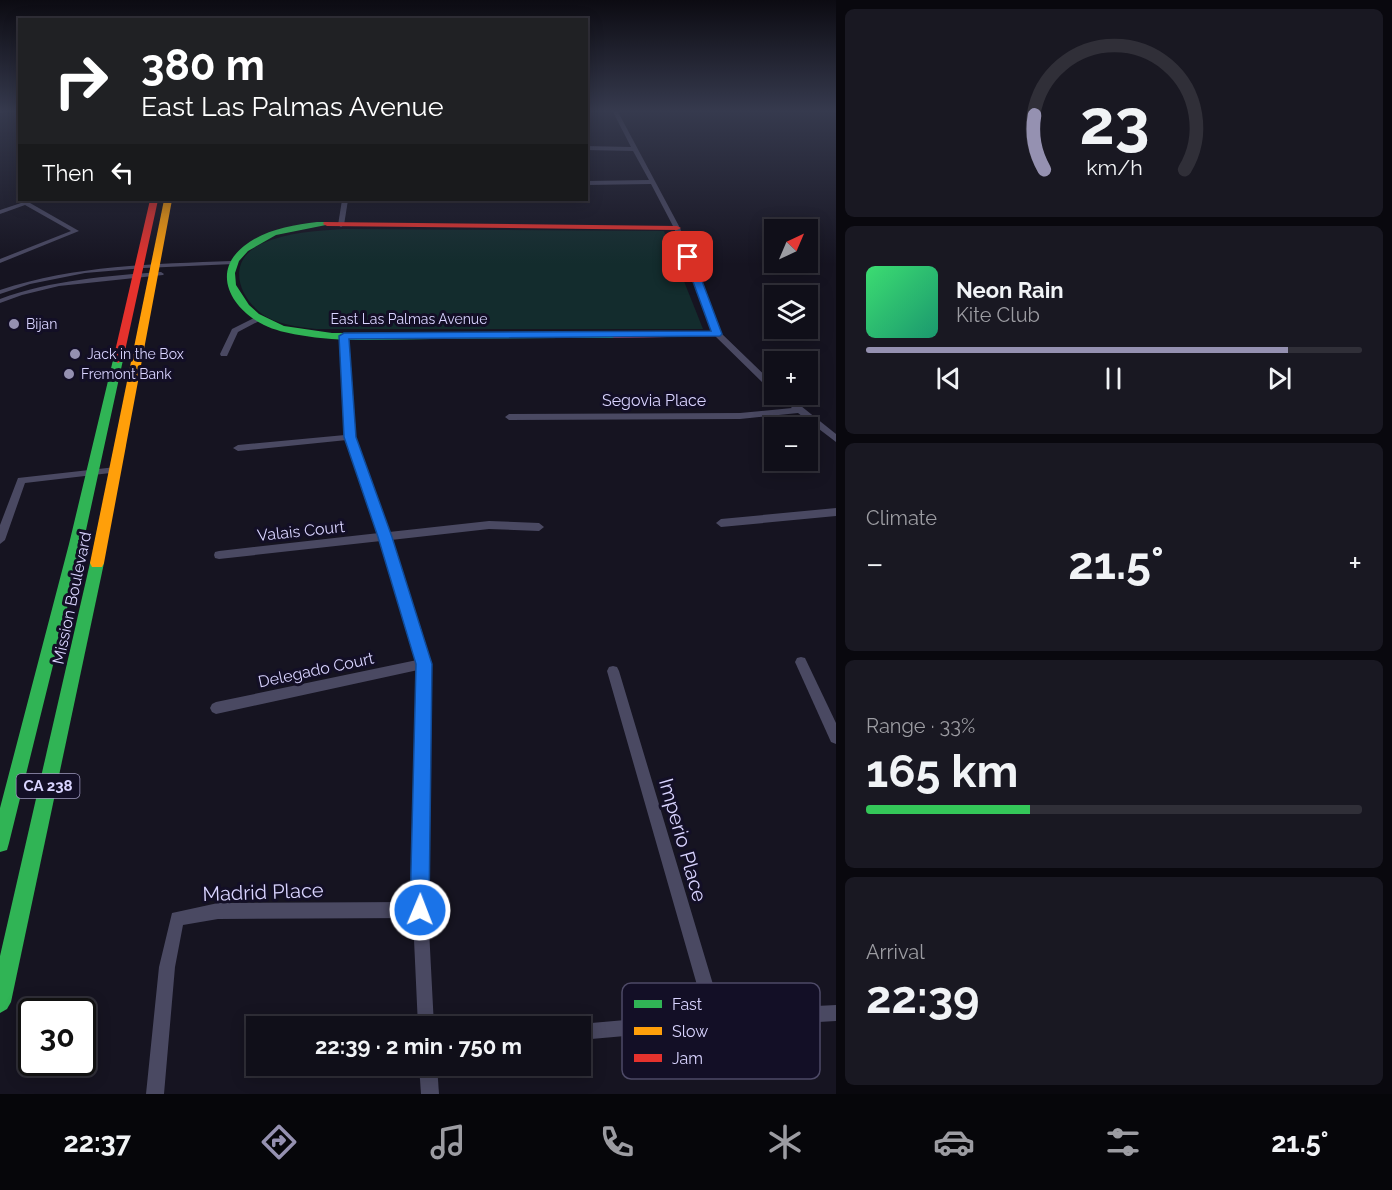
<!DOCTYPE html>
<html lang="en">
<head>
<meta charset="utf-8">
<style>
  :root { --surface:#100f19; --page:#191822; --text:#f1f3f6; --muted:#9c9ca2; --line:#302f38; --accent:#9591b1 }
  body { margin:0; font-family:Raleway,sans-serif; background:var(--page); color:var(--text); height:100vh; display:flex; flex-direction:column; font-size:22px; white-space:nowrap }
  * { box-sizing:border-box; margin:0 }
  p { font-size:20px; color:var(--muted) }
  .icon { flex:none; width:33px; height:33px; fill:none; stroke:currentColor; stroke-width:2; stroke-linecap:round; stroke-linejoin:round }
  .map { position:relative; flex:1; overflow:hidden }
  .sheet { display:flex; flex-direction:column; gap:9px; padding:9px; background:#09080e; width:556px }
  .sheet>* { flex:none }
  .hud { position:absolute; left:18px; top:18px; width:570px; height:183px; border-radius:0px; box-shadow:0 3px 15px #0003,0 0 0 2px var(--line); background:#202124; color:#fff; overflow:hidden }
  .needle { width:39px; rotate:44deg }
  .fabs { position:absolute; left:764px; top:219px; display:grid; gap:12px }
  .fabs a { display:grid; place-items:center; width:54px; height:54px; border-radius:0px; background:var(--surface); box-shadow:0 3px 15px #0003,0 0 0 2px var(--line); font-size:30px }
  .speed { position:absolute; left:18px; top:998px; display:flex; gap:12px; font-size:30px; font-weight:700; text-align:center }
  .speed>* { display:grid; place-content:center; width:78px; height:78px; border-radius:50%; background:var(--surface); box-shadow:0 3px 15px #0003,0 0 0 2px var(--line); line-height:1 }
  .speed .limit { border:3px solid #111; border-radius:9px; background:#fff; color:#111 }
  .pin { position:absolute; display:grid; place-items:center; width:51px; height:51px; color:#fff; margin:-26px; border-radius:12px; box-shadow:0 3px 9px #0006 }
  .me { position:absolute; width:66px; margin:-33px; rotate:1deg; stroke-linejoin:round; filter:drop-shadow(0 0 4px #0008) }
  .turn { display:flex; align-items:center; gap:21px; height:126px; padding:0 24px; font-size:27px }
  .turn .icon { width:78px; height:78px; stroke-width:2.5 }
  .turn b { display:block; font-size:42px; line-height:51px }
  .then { display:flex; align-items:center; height:57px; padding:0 24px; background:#0003; gap:12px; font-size:22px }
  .big { font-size:45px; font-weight:700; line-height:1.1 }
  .sheet .tile { flex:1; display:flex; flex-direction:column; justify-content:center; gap:9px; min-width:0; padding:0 21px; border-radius:9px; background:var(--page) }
  .sheet .dial { align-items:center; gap:0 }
  .dial svg { height:156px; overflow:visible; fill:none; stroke:var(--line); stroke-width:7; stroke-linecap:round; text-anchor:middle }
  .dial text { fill:var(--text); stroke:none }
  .song { display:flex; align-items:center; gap:18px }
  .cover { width:72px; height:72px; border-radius:9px; background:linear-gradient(135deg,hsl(140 70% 55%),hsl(160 70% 35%)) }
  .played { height:6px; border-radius:3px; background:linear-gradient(90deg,var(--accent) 85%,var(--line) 85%) }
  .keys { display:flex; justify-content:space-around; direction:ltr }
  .heat { display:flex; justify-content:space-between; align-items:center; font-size:33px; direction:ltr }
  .charge { height:9px; border-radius:4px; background:linear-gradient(90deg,#34c759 33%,var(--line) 0) }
  .trip { position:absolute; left:246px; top:1016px; width:345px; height:60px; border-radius:0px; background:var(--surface); box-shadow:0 3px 15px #0003,0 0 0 2px var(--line); font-weight:700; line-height:60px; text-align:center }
  .tab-bar { display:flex; height:96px; justify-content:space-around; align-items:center; background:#06060a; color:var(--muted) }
  .tab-bar .icon { width:42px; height:42px }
  .tab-bar .selected { color:var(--accent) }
  .tab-bar b { font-size:27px; color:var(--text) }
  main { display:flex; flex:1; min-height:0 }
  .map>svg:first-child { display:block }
</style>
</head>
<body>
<main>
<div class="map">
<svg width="836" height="1094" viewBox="0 0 836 1094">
  <rect width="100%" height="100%" fill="#161421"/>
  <!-- green -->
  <path fill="#132c2d" d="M 343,229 L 664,231 L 703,329 L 316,329 C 300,327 281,325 267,317 C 238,300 225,261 261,244 C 287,232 316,231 343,229 Z"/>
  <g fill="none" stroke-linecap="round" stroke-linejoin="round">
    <!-- street -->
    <g fill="#4a4962" fill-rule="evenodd">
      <polygon points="14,110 0,113 0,111"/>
      <polygon points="612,110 617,110 680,228 721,333 774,384 774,392 771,391 713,334 674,228 651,184 586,185 586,181 649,180 633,151 586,150 586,146 631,147"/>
      <polygon points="30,200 37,200 30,203 79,231 0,263 0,259 71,231 25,205 0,214 0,210"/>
      <polygon points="342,200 348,200 344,225 341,227 338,225"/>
      <path d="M 232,261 L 235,263 L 234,264 L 144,268 L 85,273 L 30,284 L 0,294 L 0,290 C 76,265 153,264 232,261 Z"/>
      <path d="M 161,272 L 164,274 L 163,275 L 59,286 L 22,295 L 0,303 L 0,299 C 52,280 106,276 161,272 Z"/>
      <polygon points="254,318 261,320 238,332 227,356 221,356 220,354 232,329"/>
      <polygon points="341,334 347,334 348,336 355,437 389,532 489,521 539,523 544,527 539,531 489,529 391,540 430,664 428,910 434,1026 418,1026 413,918 218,919 183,925 175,967 164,1094 146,1094 159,967 172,913 218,903 413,902 418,670 216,714 212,712 210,708 212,704 216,702 417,660 381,541 219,559 215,558 214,555 215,552 219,551 379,533 347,440 238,451 233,448 238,445 345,435"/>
      <polygon points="776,394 786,394 836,434 836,442 798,413 740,419 509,420 505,417 509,414 740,413 792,408"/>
      <polygon points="116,467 121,470 119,472 25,483 5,540 0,544 0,525 18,478"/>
      <polygon points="836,508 836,516 721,527 716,523 721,519"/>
      <polygon points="801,657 805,658 836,723 836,744 831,742 795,662 797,658"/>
      <polygon points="613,666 617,667 619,671 721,1011 836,1005 836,1021 715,1028 580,1040 580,1026 574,1026 580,1024 705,1013 607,671 609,667"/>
      <polygon points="419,1065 437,1065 439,1094 421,1094"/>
    </g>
    <!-- fast -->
    <g fill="#30b455" fill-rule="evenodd">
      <path d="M 317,222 L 327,222 L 331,224 L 276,235 L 248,251 L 239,261 L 235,273 L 236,285 L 249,305 L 259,314 L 284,326 L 332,333 L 614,332 L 619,335 L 614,338 C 553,338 492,338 431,339 C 387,339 342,343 299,335 C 287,333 274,330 264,325 C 232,309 210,273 244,246 C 264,230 292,225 317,222 Z"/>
      <polygon points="118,357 123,360 83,544 9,843 7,850 0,852 0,808 69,544 113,360"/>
      <polygon points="97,558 102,559 104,563 11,1002 7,1009 0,1013 0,956 90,563 92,559"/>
    </g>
    <!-- slow -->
    <polygon fill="#ff9f0a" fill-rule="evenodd" points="164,200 172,200 104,563 102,567 92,567 90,563"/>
    <!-- jam -->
    <g fill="#e5322d" fill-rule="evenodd">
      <polygon points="150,200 158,200 123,360 118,363 113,360"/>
      <polygon points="324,222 677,226 681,228 677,230 327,226 323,224"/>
      <polygon points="717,331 721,332 721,336 614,338 609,335 614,332"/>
    </g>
  </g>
  <!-- sky -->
  <linearGradient id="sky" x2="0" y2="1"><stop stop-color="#0c0b12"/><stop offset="0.42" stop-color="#363a4e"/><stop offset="1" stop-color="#363a4e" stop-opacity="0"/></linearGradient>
  <rect width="836" height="264" fill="url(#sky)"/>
  <!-- route -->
  <polygon fill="#1a73e8" stroke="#114b97" stroke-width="1.5" points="688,255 693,257 722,334 720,336 349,339 356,437 392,537 432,664 429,910 427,917 420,920 413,917 410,910 416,664 378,537 344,437 339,336 344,333 711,331 684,257"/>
  <!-- markers -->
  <g fill="#9591b1" stroke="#130f26" stroke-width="2">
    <circle cx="14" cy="324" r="6"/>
    <circle cx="75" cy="354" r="6"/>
    <circle cx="69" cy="374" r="6"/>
  </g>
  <g text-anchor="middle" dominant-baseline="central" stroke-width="6" stroke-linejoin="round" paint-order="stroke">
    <!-- far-street labels -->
    <g font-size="14" fill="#d9d4ff" stroke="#130f26">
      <text x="409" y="319">East Las Palmas Avenue</text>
    </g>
    <!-- far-poi labels -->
    <g font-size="14" fill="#d9d4ff" stroke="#130f26" text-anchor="start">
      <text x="26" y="324">Bijan</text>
      <text x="87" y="354">Jack in the Box</text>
      <text x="81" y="374">Fremont Bank</text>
    </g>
    <!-- shield labels -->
    <rect fill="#130f26" stroke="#9e99be" stroke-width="1.5" x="16.5" y="774" width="63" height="24" rx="4.5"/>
    <g font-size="15" font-weight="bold" fill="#d9d4ff">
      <text x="48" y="786">CA 238</text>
    </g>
    <!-- street labels -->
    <g font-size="16" fill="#d9d4ff" stroke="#130f26">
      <text x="654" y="400">Segovia Place</text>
      <text transform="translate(301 531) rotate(-6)">Valais Court</text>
      <text transform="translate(72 598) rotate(-78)">Mission Boulevard</text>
      <text transform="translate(316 670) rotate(-12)">Delegado Court</text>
    </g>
    <!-- near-street labels -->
    <g font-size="20" fill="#d9d4ff" stroke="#130f26">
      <text transform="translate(683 840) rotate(74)">Imperio Place</text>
      <text transform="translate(263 892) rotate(-2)">Madrid Place</text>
    </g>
  </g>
  <!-- legend -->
  <rect x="622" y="983" width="198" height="96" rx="9" fill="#130f26" stroke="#4e4a67" stroke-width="1.5"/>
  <rect x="634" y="1000" width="28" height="8" fill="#30b455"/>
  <rect x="634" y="1027" width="28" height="8" fill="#ff9f0a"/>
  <rect x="634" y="1054" width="28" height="8" fill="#e5322d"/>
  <g font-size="16" fill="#d9d4ff">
    <text x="672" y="1010">Fast</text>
    <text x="672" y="1037">Slow</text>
    <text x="672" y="1064">Jam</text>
  </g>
</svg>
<div class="fabs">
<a><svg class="needle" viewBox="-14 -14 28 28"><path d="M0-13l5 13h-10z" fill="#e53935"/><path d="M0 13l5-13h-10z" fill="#9c9ca2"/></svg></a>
<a><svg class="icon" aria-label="layers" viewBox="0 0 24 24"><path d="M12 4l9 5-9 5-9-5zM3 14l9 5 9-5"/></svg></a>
<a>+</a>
<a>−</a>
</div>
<div class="speed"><div class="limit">30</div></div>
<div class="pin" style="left:688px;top:257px;background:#d93025"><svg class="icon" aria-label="arrive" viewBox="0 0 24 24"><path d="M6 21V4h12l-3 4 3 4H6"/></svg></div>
<svg class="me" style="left:420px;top:910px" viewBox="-20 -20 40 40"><circle r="17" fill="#1a73e8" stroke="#fff" stroke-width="3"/><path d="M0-11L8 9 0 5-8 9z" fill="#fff"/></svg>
<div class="trip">22:39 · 2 min · 750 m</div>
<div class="hud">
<div class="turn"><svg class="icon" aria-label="right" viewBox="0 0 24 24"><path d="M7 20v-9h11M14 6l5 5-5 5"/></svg><div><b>380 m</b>East Las Palmas Avenue</div></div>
<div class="then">Then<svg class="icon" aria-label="left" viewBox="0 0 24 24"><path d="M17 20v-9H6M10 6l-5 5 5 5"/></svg></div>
</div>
</div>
<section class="sheet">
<div class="tile dial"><svg viewBox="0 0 100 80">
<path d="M14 69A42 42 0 1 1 86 69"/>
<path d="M14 69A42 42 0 0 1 9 41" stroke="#9591b1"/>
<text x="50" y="56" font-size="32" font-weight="700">23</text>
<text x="50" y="72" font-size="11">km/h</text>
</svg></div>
<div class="tile">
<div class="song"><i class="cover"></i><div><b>Neon Rain</b><p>Kite Club</p></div></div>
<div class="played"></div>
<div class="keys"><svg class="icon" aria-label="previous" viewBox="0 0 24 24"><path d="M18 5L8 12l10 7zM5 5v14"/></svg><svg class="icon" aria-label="pause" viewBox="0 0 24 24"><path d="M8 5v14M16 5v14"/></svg><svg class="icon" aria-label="next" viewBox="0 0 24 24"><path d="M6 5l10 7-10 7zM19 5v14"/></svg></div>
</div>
<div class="tile"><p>Climate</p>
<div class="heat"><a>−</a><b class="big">21.5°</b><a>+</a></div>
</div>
<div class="tile"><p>Range · 33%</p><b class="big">165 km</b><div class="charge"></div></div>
<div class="tile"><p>Arrival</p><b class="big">22:39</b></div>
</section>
</main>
<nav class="tab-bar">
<b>22:37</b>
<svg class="icon selected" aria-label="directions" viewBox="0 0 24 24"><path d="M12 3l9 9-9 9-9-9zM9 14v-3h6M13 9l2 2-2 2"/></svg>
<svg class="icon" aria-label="music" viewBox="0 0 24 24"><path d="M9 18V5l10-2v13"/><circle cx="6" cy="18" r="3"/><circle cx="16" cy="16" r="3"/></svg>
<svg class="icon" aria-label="phone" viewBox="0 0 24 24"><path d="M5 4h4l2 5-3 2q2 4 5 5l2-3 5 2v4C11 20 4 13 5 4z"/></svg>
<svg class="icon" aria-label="climate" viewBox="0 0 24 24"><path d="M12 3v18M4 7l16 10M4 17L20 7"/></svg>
<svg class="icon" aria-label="car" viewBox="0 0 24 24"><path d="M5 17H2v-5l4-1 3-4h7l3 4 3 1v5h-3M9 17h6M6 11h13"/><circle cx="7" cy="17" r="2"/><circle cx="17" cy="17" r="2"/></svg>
<svg class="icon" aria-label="filters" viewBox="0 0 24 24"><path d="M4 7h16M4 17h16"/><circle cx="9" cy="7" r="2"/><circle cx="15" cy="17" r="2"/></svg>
<b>21.5°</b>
</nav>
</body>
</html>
